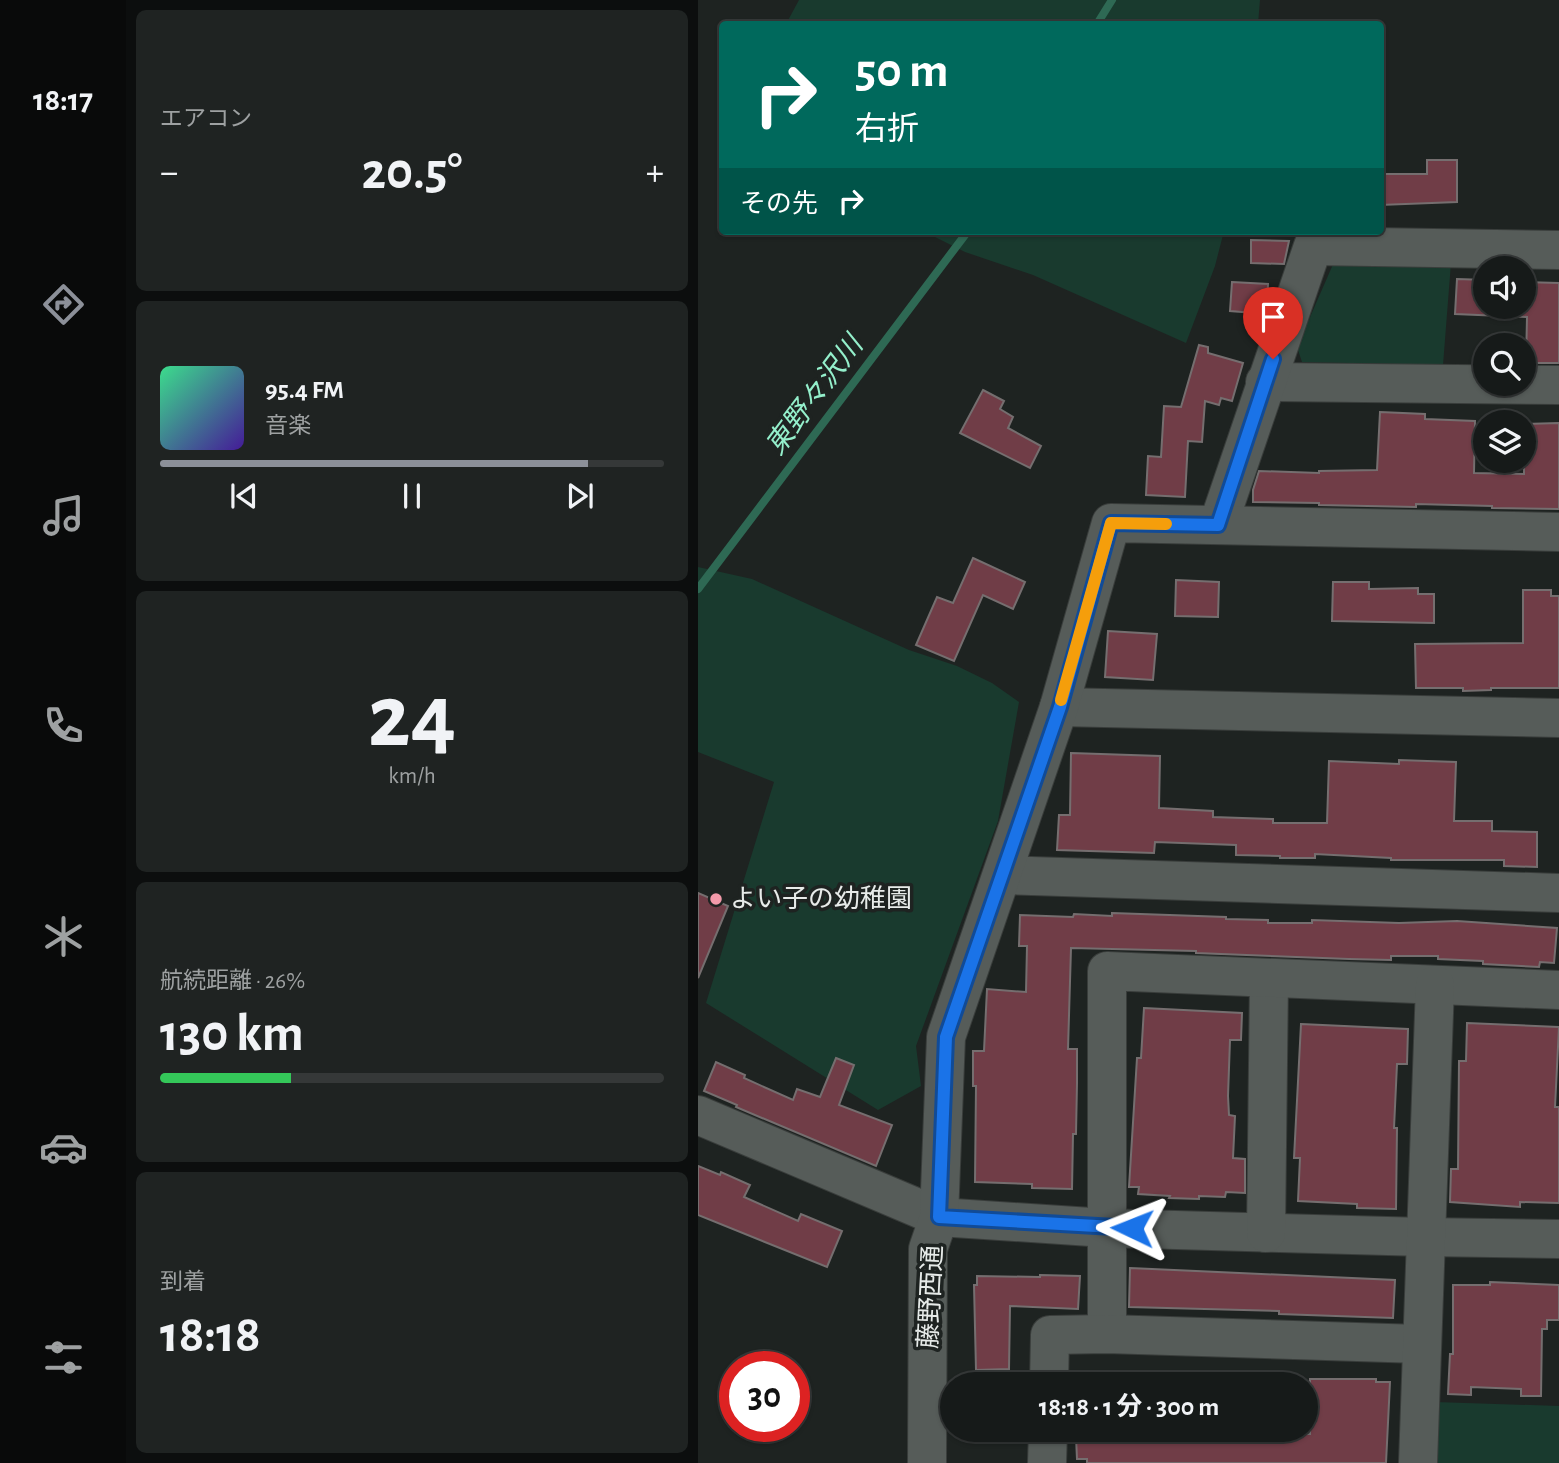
<!DOCTYPE html>
<html lang="ja">
<head>
<meta charset="utf-8">
<style>
  :root { --surface:#161a19; --page:#1f2322; --text:#f1f3f6; --muted:#9ea1a2; --line:#353838; --accent:#8c9099 }
  body { margin:0; font-family:"Alegreya Sans","Noto Sans JP",sans-serif; background:var(--page); color:var(--text); height:100vh; display:flex; flex-direction:column; font-size:26px; white-space:nowrap }
  * { box-sizing:border-box; margin:0 }
  p { font-size:23px; color:var(--muted) }
  .icon { flex:none; width:38px; height:38px; fill:none; stroke:currentColor; stroke-width:2; stroke-linecap:round; stroke-linejoin:round }
  .map { position:relative; flex:1; overflow:hidden }
  .drawer { display:flex; flex-direction:column; gap:10px; padding:10px; background:#0c0e0e; width:572px }
  .drawer>* { flex:none }
  .hud { position:absolute; left:21px; top:21px; width:665px; height:214px; border-radius:7px; box-shadow:0 2px 5px #0004,0 0 0 2px var(--line); background:#00695c; color:#fff; overflow:hidden }
  .buttons { position:absolute; left:775px; top:256px; display:grid; gap:14px }
  .buttons a { display:grid; place-items:center; width:63px; height:63px; border-radius:50%; background:var(--surface); box-shadow:0 2px 5px #0004,0 0 0 2px var(--line); font-size:35px }
  .speed { position:absolute; left:21px; top:1351px; display:flex; gap:14px; font-size:35px; font-weight:700; text-align:center }
  .speed>* { display:grid; place-content:center; width:91px; height:91px; border-radius:50%; background:var(--surface); box-shadow:0 2px 5px #0004,0 0 0 2px var(--line); line-height:1 }
  .speed .limit { border:10px solid #d22; background:#fff; color:#111 }
  .pin { position:absolute; display:grid; place-items:center; width:60px; height:60px; color:#fff; margin:-72px -30px; border-radius:50% 50% 50% 0; rotate:-45deg; box-shadow:0 0 7px #0007 }
  .pin .icon { rotate:45deg }
  .me { position:absolute; width:77px; margin:-38px; rotate:272deg; stroke-linejoin:round; filter:drop-shadow(0 0 5px #0008) }
  .turn { display:flex; align-items:center; gap:24px; height:147px; padding:0 21px; font-size:32px }
  .turn .icon { width:91px; height:91px; stroke-width:2.5 }
  .turn b { display:block; font-size:49px; line-height:60px }
  .then { display:flex; align-items:center; height:66px; padding:0 21px; background:#0003; gap:14px; font-size:26px }
  .big { font-size:52px; font-weight:700; line-height:1.1 }
  .drawer .card { flex:1; display:flex; flex-direction:column; justify-content:center; gap:10px; min-width:0; padding:0 24px; border-radius:10px; background:var(--page) }
  .drawer .dial { align-items:center; gap:0 }
  .dial b { font-size:91px; line-height:1 }
  .song { display:flex; align-items:center; gap:21px }
  .cover { width:84px; height:84px; border-radius:10px; background:linear-gradient(135deg,hsl(150 70% 55%),hsl(260 70% 35%)) }
  .played { height:7px; border-radius:4px; background:linear-gradient(90deg,var(--accent) 85%,var(--line) 85%) }
  .keys { display:flex; justify-content:space-around; direction:ltr }
  .heat { display:flex; justify-content:space-between; align-items:center; font-size:38px; direction:ltr }
  .charge { height:10px; border-radius:5px; background:linear-gradient(90deg,#34c759 26%,var(--line) 0) }
  .trip { position:absolute; left:242px; top:1372px; width:378px; height:70px; border-radius:35px; background:var(--surface); box-shadow:0 2px 5px #0004,0 0 0 2px var(--line); font-weight:700; line-height:70px; text-align:center }
  main { display:flex; flex:1; min-height:0 }
  .menu { display:flex; flex-direction:column; width:126px; justify-content:space-around; align-items:center; background:#090a0a; color:var(--muted) }
  .menu .icon { width:49px; height:49px }
  .menu .current { color:var(--accent) }
  .menu b { font-size:32px; color:var(--text) }
  .map>svg:first-child { display:block }
</style>
</head>
<body>
<main>
<nav class="menu">
<b>18:17</b>
<svg class="icon current" aria-label="directions" viewBox="0 0 24 24"><path d="M12 3l9 9-9 9-9-9zM9 14v-3h6M13 9l2 2-2 2"/></svg>
<svg class="icon" aria-label="music" viewBox="0 0 24 24"><path d="M9 18V5l10-2v13"/><circle cx="6" cy="18" r="3"/><circle cx="16" cy="16" r="3"/></svg>
<svg class="icon" aria-label="phone" viewBox="0 0 24 24"><path d="M5 4h4l2 5-3 2q2 4 5 5l2-3 5 2v4C11 20 4 13 5 4z"/></svg>
<svg class="icon" aria-label="climate" viewBox="0 0 24 24"><path d="M12 3v18M4 7l16 10M4 17L20 7"/></svg>
<svg class="icon" aria-label="car" viewBox="0 0 24 24"><path d="M5 17H2v-5l4-1 3-4h7l3 4 3 1v5h-3M9 17h6M6 11h13"/><circle cx="7" cy="17" r="2"/><circle cx="17" cy="17" r="2"/></svg>
<svg class="icon" aria-label="filters" viewBox="0 0 24 24"><path d="M4 7h16M4 17h16"/><circle cx="9" cy="7" r="2"/><circle cx="15" cy="17" r="2"/></svg>
</nav>
<section class="drawer">
<div class="card"><p>エアコン</p>
<div class="heat"><a>−</a><b class="big">20.5°</b><a>+</a></div>
</div>
<div class="card">
<div class="song"><i class="cover"></i><div><b>95.4 FM</b><p>音楽</p></div></div>
<div class="played"></div>
<div class="keys"><svg class="icon" aria-label="previous" viewBox="0 0 24 24"><path d="M18 5L8 12l10 7zM5 5v14"/></svg><svg class="icon" aria-label="pause" viewBox="0 0 24 24"><path d="M8 5v14M16 5v14"/></svg><svg class="icon" aria-label="next" viewBox="0 0 24 24"><path d="M6 5l10 7-10 7zM19 5v14"/></svg></div>
</div>
<div class="card dial"><b>24</b><p>km/h</p></div>
<div class="card"><p>航続距離 · 26%</p><b class="big">130 km</b><div class="charge"></div></div>
<div class="card"><p>到着</p><b class="big">18:18</b></div>
</section>
<div class="map">
<svg width="861" height="1463" viewBox="0 0 861 1463">
  <rect width="100%" height="100%" fill="#1e2321"/>
  <!-- green -->
  <g fill="#193a2e">
    <polygon points="101,0 562,0 560,24 88,24"/>
    <polygon points="225,231 526,231 517,266 488,343 335,275 267,252"/>
    <polygon points="636,262 753,263 745,365 604,362 599,347"/>
    <polygon points="0,567 54,579 211,650 259,666 294,683 321,702 300,821 218,1046 223,1086 180,1110 8,1003 76,782 0,752"/>
    <polygon points="737,1402 861,1406 861,1463 736,1463"/>
  </g>
  <g fill="none" stroke-linecap="round" stroke-linejoin="round">
    <!-- stream -->
    <g stroke="#2e6954" stroke-width="8">
      <polyline points="399,24 414,0"/>
      <polyline points="0,589 270,231"/>
    </g>
  </g>
  <!-- building -->
  <g fill="#703d47" stroke="#756e6f" stroke-width="2">
    <polygon points="729,160 759,160 759,202 682,205 682,174 729,174"/>
    <polygon points="553,240 591,241 586,264 553,263"/>
    <polygon points="759,279 788,280 788,306 826,306 826,282 861,283 861,363 828,363 829,317 757,314"/>
    <polygon points="534,282 570,284 569,314 532,311"/>
    <polygon points="501,345 510,347 510,353 545,363 534,401 523,398 521,405 507,401 504,442 490,441 487,497 448,495 450,456 463,457 466,406 483,407"/>
    <polygon points="285,390 306,401 302,409 315,417 310,428 343,446 332,468 262,433"/>
    <polygon points="682,412 727,414 727,419 777,421 776,473 826,474 826,424 861,423 861,509 794,508 794,506 718,504 718,507 621,505 621,503 555,502 555,490 561,471 621,473 621,471 679,470"/>
    <polygon points="275,558 327,582 315,609 285,595 256,661 218,645 239,597 255,603"/>
    <polygon points="478,580 521,582 520,617 477,616"/>
    <polygon points="635,582 671,582 671,589 720,588 720,594 736,594 736,623 634,621"/>
    <polygon points="825,590 853,590 853,596 861,596 861,688 793,688 793,690 765,691 765,688 718,688 717,644 825,643"/>
    <polygon points="410,631 459,634 455,680 407,677"/>
    <polygon points="373,753 462,756 461,808 515,811 515,817 575,819 575,823 629,823 631,761 701,764 701,760 758,762 756,821 794,821 794,831 839,832 839,867 806,866 806,860 693,860 693,858 617,854 617,858 582,858 582,856 538,855 538,845 457,842 456,853 359,850 361,815 372,815"/>
    <polygon points="0,893 30,906 0,978"/>
    <polygon points="414,913 528,917 528,919 570,920 570,923 614,923 614,920 701,923 759,921 859,928 856,963 842,962 841,967 785,964 785,961 740,959 740,956 693,956 693,960 651,959 498,953 498,951 373,948 370,1049 379,1049 379,1083 378,1134 375,1134 374,1189 334,1188 334,1184 277,1182 278,1086 275,1086 275,1051 286,1051 289,989 328,992 329,946 321,946 322,915 375,917 376,914 414,916"/>
    <polygon points="446,1008 544,1013 543,1040 532,1040 530,1096 531,1115 537,1116 535,1158 547,1159 547,1193 528,1192 527,1197 501,1196 501,1199 471,1198 472,1196 440,1194 441,1187 431,1187 439,1058 443,1058"/>
    <polygon points="769,1023 861,1027 857,1107 861,1107 861,1203 822,1202 822,1207 752,1202 753,1169 760,1169 761,1061 768,1061"/>
    <polygon points="603,1024 710,1029 709,1064 699,1064 696,1128 699,1128 698,1209 659,1208 659,1204 600,1201 602,1158 596,1158"/>
    <polygon points="138,1058 156,1065 141,1105 194,1125 178,1166 38,1107 39,1105 6,1091 18,1062 47,1075 46,1078 95,1100 99,1089 122,1097"/>
    <polygon points="0,1166 22,1175 23,1172 52,1185 46,1197 100,1221 103,1214 144,1231 129,1267 0,1215"/>
    <polygon points="432,1268 697,1280 695,1318 581,1314 581,1311 431,1307"/>
    <polygon points="342,1275 382,1276 380,1309 312,1306 311,1369 278,1370 276,1285 279,1285 279,1276 342,1277"/>
    <polygon points="792,1282 861,1285 861,1320 849,1320 849,1329 844,1329 843,1396 823,1396 823,1389 773,1387 773,1395 750,1394 752,1354 755,1354 755,1285 792,1285"/>
    <polygon points="612,1379 678,1379 678,1382 692,1382 688,1463 389,1463 389,1459 379,1459 378,1437 418,1436 418,1439 458,1439 458,1434 612,1434"/>
  </g>
  <g fill="none" stroke-linecap="round" stroke-linejoin="round">
    <defs>
      <g id="minor">
        <polyline points="567,382 861,385"/>
        <polyline points="520,525 615,246 861,250"/>
        <polyline points="361,707 861,718"/>
        <polyline points="305,875 861,893"/>
        <polyline points="0,1115 241,1217 408,1228 726,1237 861,1239"/>
        <polyline points="568,1233 571,978"/>
        <polyline points="409,1334 409,971 861,990"/>
        <polyline points="351,1384 352,1335 409,1334 722,1344"/>
        <polyline points="229,1463 230,1249 241,1217 248,1037 361,707 413,523 861,532"/>
        <polyline points="349,1463 350,1430"/>
        <polyline points="720,1463 737,985"/>
      </g>
    </defs>
    <!-- minor casing -->
    <use href="#minor" stroke="#393d3b" stroke-width="40"/>
    <!-- minor -->
    <use href="#minor" stroke="#565c59" stroke-width="38"/>
  </g>
  <g fill="none" stroke-linecap="round" stroke-linejoin="round">
    <defs>
      <polyline id="route" points="434,1228 241,1217 248,1037 362,707 413,523 520,525 575,359"/>
    </defs>
    <!-- route casing -->
    <use href="#route" stroke="#114b97" stroke-width="18"/>
    <!-- route -->
    <use href="#route" stroke="#1a73e8" stroke-width="12"/>
    <!-- slow -->
    <polyline stroke="#f59e0b" stroke-width="12" points="363,700 413,523 468,524"/>
  </g>
  <!-- markers -->
  <circle fill="#f39aaa" stroke="#1e2321" stroke-width="2.5" cx="18" cy="899" r="7"/>
  <g text-anchor="middle" dominant-baseline="central" stroke-width="7" stroke-linejoin="round" paint-order="stroke">
    <!-- poi labels -->
    <g font-size="26" fill="#e7ebe9" stroke="#1e2321" text-anchor="start">
      <text x="32" y="899">よい子の幼稚園</text>
    </g>
    <!-- street labels -->
    <g font-size="26" fill="#e7ebe9" stroke="#1e2321">
      <text transform="translate(233 1297) rotate(-87)">藤野西通</text>
    </g>
    <!-- water labels -->
    <g font-size="28" font-style="italic" fill="#94efcb" stroke="#1e2321">
      <text transform="translate(117 396) rotate(-53)">東野々沢川</text>
    </g>
  </g>
</svg>
<div class="buttons">
<a><svg class="icon" aria-label="sound" viewBox="0 0 24 24"><path d="M4 9h4l5-4v14l-5-4H4zM17 9q2 3 0 6"/></svg></a>
<a><svg class="icon" aria-label="search" viewBox="0 0 24 24"><circle cx="10" cy="10" r="6"/><path d="M15 15l6 6"/></svg></a>
<a><svg class="icon" aria-label="layers" viewBox="0 0 24 24"><path d="M12 4l9 5-9 5-9-5zM3 14l9 5 9-5"/></svg></a>
</div>
<div class="speed"><div class="limit">30</div></div>
<div class="pin" style="left:575px;top:359px;background:#d93025"><svg class="icon" aria-label="arrive" viewBox="0 0 24 24"><path d="M6 21V4h12l-3 4 3 4H6"/></svg></div>
<svg class="me" style="left:434px;top:1228px" viewBox="-20 -20 40 40"><path d="M0-17L14 15 0 8-14 15z" fill="#1a73e8" stroke="#fff" stroke-width="4"/></svg>
<div class="trip">18:18 · 1 分 · 300 m</div>
<div class="hud">
<div class="turn"><svg class="icon" aria-label="right" viewBox="0 0 24 24"><path d="M7 20v-9h11M14 6l5 5-5 5"/></svg><div><b>50 m</b>右折</div></div>
<div class="then">その先<svg class="icon" aria-label="right" viewBox="0 0 24 24"><path d="M7 20v-9h11M14 6l5 5-5 5"/></svg></div>
</div>
</div>
</main>
</body>
</html>
